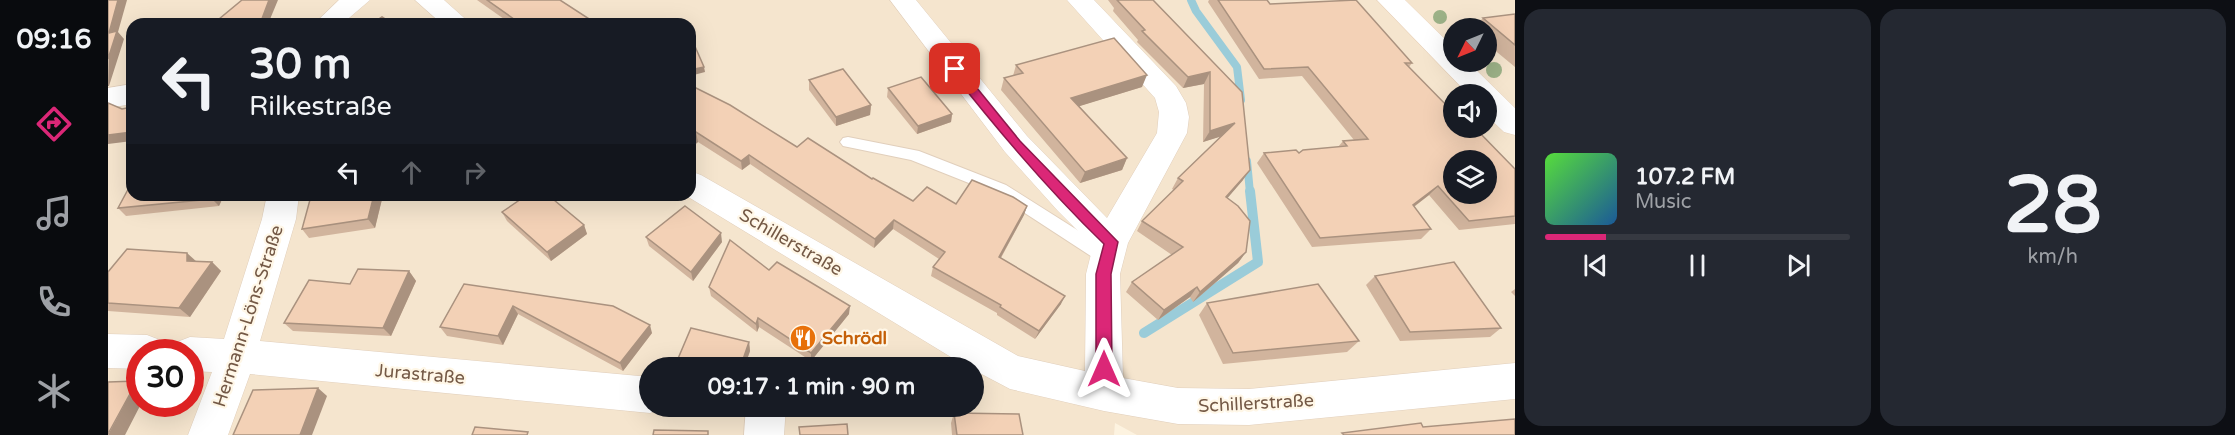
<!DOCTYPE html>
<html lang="en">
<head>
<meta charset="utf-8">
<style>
  :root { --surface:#171b24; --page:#242831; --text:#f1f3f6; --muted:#9ea1a6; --line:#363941; --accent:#db2777 }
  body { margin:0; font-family:"Varela Round",sans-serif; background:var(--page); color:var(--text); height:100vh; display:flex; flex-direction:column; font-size:22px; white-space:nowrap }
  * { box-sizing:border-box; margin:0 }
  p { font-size:20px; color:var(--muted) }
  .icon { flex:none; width:33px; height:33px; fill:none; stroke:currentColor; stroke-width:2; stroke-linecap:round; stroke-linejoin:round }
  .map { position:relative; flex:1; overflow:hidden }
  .details { display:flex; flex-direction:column; gap:9px; padding:9px; background:#0d0f14; width:720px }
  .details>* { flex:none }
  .banner { position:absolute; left:18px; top:18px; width:570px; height:183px; border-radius:18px; box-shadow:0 6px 24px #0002; background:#171b24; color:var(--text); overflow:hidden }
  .needle { width:39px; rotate:227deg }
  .fabs { position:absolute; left:1335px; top:18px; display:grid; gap:12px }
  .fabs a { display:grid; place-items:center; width:54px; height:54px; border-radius:50%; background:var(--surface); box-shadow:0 6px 24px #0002; font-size:30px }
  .speed { position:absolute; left:18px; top:339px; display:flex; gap:12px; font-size:30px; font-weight:700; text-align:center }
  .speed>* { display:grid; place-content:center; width:78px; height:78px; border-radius:50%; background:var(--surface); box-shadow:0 6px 24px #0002; line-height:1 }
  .speed .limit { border:9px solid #d22; background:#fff; color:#111 }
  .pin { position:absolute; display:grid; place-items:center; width:51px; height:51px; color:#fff; margin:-26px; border-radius:12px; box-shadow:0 3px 9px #0006 }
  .me { position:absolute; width:66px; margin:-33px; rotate:0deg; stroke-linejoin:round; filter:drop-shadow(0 0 4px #0008) }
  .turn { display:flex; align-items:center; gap:21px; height:126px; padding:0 24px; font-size:27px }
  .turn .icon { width:78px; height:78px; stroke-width:2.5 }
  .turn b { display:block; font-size:42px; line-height:51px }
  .lanes { display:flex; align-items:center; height:57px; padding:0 24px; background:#0003; justify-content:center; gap:30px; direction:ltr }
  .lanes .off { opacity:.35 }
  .details .widget { flex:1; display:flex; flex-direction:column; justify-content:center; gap:9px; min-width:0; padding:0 21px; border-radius:18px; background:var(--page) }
  .details .dial { align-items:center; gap:0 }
  .dial b { font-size:78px; line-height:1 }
  .song { display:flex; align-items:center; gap:18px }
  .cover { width:72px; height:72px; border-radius:9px; background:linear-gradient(135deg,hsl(110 70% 55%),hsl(210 70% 35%)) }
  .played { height:6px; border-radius:3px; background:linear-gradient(90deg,var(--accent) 20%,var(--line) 20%) }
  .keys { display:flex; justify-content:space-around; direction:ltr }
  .details .tiles { flex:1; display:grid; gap:9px; grid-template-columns:repeat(2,1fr) }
  .trip { position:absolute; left:531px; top:357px; width:345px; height:60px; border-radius:30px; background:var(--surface); box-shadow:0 6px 24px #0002; font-weight:800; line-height:60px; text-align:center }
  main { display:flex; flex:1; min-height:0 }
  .tabs { display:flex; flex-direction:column; width:108px; justify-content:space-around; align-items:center; background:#090b0e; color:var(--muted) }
  .tabs .icon { width:42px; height:42px }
  .tabs .on { color:var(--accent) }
  .tabs b { font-size:27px; color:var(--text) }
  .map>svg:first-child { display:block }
</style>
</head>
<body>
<main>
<nav class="tabs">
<b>09:16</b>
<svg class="icon on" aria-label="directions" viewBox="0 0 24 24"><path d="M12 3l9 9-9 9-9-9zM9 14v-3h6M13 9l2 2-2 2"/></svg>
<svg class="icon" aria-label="music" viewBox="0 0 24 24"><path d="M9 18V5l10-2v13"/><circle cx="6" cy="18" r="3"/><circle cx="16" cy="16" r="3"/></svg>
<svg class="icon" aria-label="phone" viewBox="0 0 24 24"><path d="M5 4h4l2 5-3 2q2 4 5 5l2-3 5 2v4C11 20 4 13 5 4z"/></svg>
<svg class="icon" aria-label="climate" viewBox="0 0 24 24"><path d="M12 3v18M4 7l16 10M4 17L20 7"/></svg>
</nav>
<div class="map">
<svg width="1407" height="435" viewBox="0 0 1407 435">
  <rect width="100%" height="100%" fill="#fdf3e0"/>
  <!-- residential -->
  <path fill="#f5e5ce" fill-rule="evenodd" d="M 0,0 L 1407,0 L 1407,435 L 1029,435 L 1007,423 L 1006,435 L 0,435 ZM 24,24 L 582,24 L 582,195 L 24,195 ZM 1346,28 L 1378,28 L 1378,62 L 1346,62 ZM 1346,94 L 1378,94 L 1378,128 L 1346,128 ZM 1346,160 L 1378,160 L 1378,194 L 1346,194 ZM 32,352 L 82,352 L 82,404 L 32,404 ZM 542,368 L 866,368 L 866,406 L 542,406 Z"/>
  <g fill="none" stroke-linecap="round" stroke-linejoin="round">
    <!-- stream-far1 -->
    <g stroke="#9accd9" stroke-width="8">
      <polyline points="1083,0 1088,11 1129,67 1133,100"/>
      <polyline points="1139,161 1142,193"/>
    </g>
    <!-- stream -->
    <polyline stroke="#9accd9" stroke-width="10" points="1036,333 1150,262 1142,191"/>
    <defs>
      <polygon id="lane" points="740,137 811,151 898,185 1004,252 1007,257 1004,262 998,264 992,262 886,193 803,160 735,146 732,142 735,138"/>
      <g id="street">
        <polygon points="231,0 262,0 234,24 206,24"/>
        <polygon points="307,0 336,0 363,24 334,24"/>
        <polygon points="782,0 808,0 919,136 999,218 1049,133 1051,112 1047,98 959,0 986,0 1068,86 1078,103 1081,117 1079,133 1020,243 1012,274 1015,378 1070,388 1141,389 1407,363 1407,399 1141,425 1070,424 996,411 902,389 866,370 866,368 861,368 577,195 582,195 582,171 593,175 910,356 977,371 978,274 985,246 950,211 897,152"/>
        <polygon points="24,84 24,104 0,108 0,88"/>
        <polygon points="159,195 191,195 188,219 152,341 542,377 542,406 556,408 542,413 142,374 120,435 80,435 104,372 82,371 82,352 64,352 69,342 82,337 116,339 154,219"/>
        <polygon points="0,334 39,335 52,340 58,352 32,352 32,369 0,368"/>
        <polygon points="638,406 678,406 676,435 636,435"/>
      </g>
      <polygon id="secondary" points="1269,0 1297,0 1346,48 1346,62 1360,62 1407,108 1407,135 1396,132 1378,115 1378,94 1360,94"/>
    </defs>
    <!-- lane casing -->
    <use href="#lane" stroke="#e1cfbc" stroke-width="2"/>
    <!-- street casing -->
    <use href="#street" stroke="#e1cfbc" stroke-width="1"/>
    <!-- secondary casing -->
    <use href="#secondary" stroke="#e9d2bb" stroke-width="1"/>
    <!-- lane -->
    <use href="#lane" fill="#fff" fill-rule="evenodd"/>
    <!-- street -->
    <use href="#street" fill="#fff" fill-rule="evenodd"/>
    <!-- secondary -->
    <use href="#secondary" fill="#fff" fill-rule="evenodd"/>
  </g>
  <!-- trees -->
  <g fill="#9cb187">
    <circle cx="1332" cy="17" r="7"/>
    <circle cx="1386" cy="70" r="8"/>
  </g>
  <!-- wall -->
  <g fill="#d1b49d">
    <polygon points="369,0 452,0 489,24 403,24"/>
    <polygon points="1000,0 1045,0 1134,92 1135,180 1119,198 1138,252 1130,263 1085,302 1082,297 1050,320 1018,292 1024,282 1064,255 1029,231 1034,221 1066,190 1064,189 1070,178 1113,136 1095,142 1096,84 1075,88 1029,42 1030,40 1005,11 1006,8"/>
    <polygon points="1101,0 1159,0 1162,4 1304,63 1301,67 1346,128 1407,169 1407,224 1351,230 1321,195 1306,207 1323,229 1313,239 1204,247 1149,163 1156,153 1191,153 1230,147 1235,141 1246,140 1194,76 1151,79 1100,2"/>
    <polygon points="1407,14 1407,67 1378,43 1378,28 1366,28 1375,18"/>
    <polygon points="908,65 1034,87 971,106 1019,158 1014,170 972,183 893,90 896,78 905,76"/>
    <polygon points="701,80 763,105 762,115 728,126 701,90"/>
    <polygon points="582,85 689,147 764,179 805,201 848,204 919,206 916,215 893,258 953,304 927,339 889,315 889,313 823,276 825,267 831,259 785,229 766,248 642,164 634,170 590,142 583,148 582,147"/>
    <polygon points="780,88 844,114 843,122 809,134 779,97"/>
    <polygon points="24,195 116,195 111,206 18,216 10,208"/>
    <polygon points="207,195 275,195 267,228 201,238 194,229"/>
    <polygon points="394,212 476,225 479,234 443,261 399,221"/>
    <polygon points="538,237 614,242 585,281 541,246"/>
    <polygon points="88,262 104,262 113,271 82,317 0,311 0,272"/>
    <polygon points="661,270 741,314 703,361 651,327 649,332 603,296 601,287"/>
    <polygon points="301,271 308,281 283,336 185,331 176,323 242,284"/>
    <polygon points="1267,276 1393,328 1382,337 1292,341 1258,285"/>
    <polygon points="356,284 544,333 515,371 410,314 395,345 339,336 332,327"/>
    <polygon points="1407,289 1407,296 1403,292"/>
    <polygon points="1099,303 1251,341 1239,352 1115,364 1091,315"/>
    <polygon points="641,342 642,351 636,368 571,368 569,361"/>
    <polygon points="846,413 915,435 844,435 843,423"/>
  </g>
  <!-- shaded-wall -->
  <g fill="#aa927f">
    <polygon points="10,0 19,0 10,32 16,39 1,86 0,86 1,33"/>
    <polygon points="161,0 170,0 160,24 152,24"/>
    <polygon points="596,67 597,72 582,76 582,70"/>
    <polygon points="1102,72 1096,84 1075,88 1080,77"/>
    <polygon points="1039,75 1034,87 959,110 963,98"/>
    <polygon points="763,105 762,115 728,126 728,117"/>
    <polygon points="844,114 843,122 809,134 810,126"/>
    <polygon points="1127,123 1121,134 1095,142 1102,131"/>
    <polygon points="24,132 24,141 0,144 0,135"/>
    <polygon points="588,132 590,142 583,148 582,138"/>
    <polygon points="641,155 642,164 634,170 633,161"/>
    <polygon points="1019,158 1014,170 972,183 977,172"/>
    <polygon points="1142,170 1135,180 1111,208 1118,197"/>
    <polygon points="1330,186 1321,195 1296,214 1305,205"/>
    <polygon points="106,195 116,195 111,206 104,199"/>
    <polygon points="266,195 275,195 267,228 260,219"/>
    <polygon points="919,206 916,215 888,266 891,257"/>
    <polygon points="786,220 785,229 766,248 767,239"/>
    <polygon points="476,225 479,234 443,261 439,252"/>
    <polygon points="613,233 614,242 585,281 583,272"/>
    <polygon points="1138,252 1130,263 1085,302 1092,292"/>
    <polygon points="79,253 89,262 79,261"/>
    <polygon points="104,262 113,271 82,317 71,308"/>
    <polygon points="301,271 308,281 283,336 275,328"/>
    <polygon points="1089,287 1082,297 1050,320 1056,310"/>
    <polygon points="957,296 953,304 927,339 931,331"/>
    <polygon points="405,306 410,314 395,345 390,336"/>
    <polygon points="742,306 741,314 703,361 703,353"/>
    <polygon points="650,318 651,327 649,332 648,324"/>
    <polygon points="542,325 544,333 515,371 512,363"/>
    <polygon points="641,342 642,351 636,368 632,368"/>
    <polygon points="29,381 32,382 32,404 33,404 17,435 0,435"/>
    <polygon points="210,388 219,396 204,435 192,435"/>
  </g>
  <!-- building -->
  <g fill="#f3d1b6" stroke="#aa927f" stroke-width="1.5" fill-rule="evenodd">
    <polygon points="0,0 10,0 1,33 9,31 0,59"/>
    <polygon points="134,0 161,0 152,24 105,24"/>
    <polygon points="379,0 452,0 489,24 413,24"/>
    <polygon points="1009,0 1045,0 1134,92 1142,170 1118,197 1130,206 1142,221 1138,252 1092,292 1089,287 1056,310 1024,282 1075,247 1034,221 1075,181 1070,178 1127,123 1102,131 1102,72 1080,77 1034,31 1037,30"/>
    <path d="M 1110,0 L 1159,0 L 1162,4 L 1248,0 L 1304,63 L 1297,63 L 1346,113 L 1346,128 L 1367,128 L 1407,169 L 1407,216 L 1361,221 L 1330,186 L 1305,205 L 1323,229 L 1212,238 L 1156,153 L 1188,150 L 1191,153 L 1195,150 L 1239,146 L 1235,141 L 1260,139 L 1200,67 L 1156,69 ZM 1346,160 L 1378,160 L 1378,194 L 1346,194 Z"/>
    <polygon points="1407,14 1407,45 1375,18"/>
    <polygon points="274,17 285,24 263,24"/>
    <polygon points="582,35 596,67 582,70"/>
    <polygon points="1006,38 1039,75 963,98 1019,158 977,172 896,78 915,73 908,65"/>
    <polygon points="735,69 763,105 728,117 701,80"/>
    <polygon points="813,77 844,114 810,126 780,88"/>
    <polygon points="582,85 622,105 689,147 700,138 764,179 765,178 805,201 819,187 848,204 864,180 905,197 919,206 891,257 957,296 931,331 892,307 893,305 825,267 837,252 786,220 767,239 641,155 633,161 588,132 582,138"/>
    <polygon points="0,103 14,109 24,107 24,132 0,135"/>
    <polygon points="24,182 24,195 106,195 104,199 10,208"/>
    <polygon points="207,195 266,195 260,219 194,229 203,196"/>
    <polygon points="419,195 440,195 476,225 439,252 394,212"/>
    <polygon points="577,206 613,233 583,272 538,237"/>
    <polygon points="622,240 661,270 669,262 742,306 703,353 650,318 648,324 601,287"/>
    <polygon points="19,249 79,253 79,261 104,262 71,308 0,303 0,272"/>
    <polygon points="1346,262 1393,328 1302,332 1267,276"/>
    <polygon points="250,269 301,271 275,328 176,323 201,280 242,284"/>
    <polygon points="356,284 505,306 542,325 512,363 405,306 390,336 332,327"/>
    <polygon points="1210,284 1251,341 1125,353 1099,303"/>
    <polygon points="583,328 641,342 632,368 596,368 569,361"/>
    <polygon points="29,381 0,434 0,382"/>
    <polygon points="210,388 192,435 125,435 145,390"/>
    <polygon points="846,413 911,414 915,435 849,435"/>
    <polygon points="1407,419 1407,435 1236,435 1234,433 1313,423 1315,427"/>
    <polygon points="739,424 740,435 692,435 691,427"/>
    <polygon points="367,427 420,432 419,435 364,435"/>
    <polygon points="546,430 600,431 600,435 545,435"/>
  </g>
  <!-- route -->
  <path fill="#db2777" stroke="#8e194d" stroke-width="1.5" d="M 847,65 L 851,66 L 912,141 L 1010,242 L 1003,274 L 1004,369 L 1001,374 L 996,376 L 990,374 L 988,369 L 988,274 L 996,244 C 940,190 891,132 843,71 L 841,69 Z"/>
  <!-- icons -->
  <defs>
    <symbol id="restaurant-disc" viewBox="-11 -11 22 22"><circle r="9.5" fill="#e8710a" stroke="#fff7e7"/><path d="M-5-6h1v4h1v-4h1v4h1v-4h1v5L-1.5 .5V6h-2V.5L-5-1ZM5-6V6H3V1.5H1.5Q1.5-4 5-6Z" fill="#fff"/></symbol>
  </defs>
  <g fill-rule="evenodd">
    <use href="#restaurant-disc" x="680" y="323" width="30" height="30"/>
  </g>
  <g text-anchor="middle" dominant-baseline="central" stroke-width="4.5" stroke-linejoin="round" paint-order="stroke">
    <!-- street labels -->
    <g font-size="18" fill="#745946" stroke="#fff7e7">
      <text transform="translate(683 242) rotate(30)">Schillerstraße</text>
      <text transform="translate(140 316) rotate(-72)">Hermann-Löns-Straße</text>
      <text transform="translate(312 374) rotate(5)">Jurastraße</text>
      <text transform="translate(1148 403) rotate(-3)">Schillerstraße</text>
    </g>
    <!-- food labels -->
    <g font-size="18" font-weight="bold" fill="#c56008" stroke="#fff7e7" text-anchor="start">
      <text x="714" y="338">Schrödl</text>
    </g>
  </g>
</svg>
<div class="fabs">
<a><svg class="needle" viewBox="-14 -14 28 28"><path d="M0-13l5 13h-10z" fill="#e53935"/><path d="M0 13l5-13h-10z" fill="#9ea1a6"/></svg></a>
<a><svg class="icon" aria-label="sound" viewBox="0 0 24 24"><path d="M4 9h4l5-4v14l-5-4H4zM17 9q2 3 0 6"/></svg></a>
<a><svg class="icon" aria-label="layers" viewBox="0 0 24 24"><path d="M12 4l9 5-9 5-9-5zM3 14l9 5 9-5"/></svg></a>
</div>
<div class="speed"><div class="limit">30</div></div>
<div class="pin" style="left:847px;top:69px;background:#d93025"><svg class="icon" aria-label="arrive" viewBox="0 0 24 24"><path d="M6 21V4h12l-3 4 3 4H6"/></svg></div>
<svg class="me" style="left:996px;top:369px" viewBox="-20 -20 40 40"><path d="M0-17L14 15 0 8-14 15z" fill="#db2777" stroke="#fff" stroke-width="4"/></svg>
<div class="trip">09:17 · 1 min · 90 m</div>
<div class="banner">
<div class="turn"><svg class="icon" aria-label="left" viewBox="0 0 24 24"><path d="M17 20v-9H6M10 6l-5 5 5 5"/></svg><div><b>30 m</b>Rilkestraße</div></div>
<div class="lanes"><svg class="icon" aria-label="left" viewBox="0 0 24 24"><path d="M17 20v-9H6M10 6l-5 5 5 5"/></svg><svg class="icon off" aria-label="ahead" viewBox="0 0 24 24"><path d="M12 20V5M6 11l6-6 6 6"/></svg><svg class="icon off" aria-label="right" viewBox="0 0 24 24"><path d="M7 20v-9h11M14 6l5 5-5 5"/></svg></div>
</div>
</div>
<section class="details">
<div class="tiles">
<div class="widget">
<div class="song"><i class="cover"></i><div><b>107.2 FM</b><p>Music</p></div></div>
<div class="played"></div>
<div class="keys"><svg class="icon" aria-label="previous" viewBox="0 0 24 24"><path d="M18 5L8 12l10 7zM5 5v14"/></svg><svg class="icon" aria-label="pause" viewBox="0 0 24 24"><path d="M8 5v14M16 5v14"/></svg><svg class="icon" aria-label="next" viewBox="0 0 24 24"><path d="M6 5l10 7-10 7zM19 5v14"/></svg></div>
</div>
<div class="widget dial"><b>28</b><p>km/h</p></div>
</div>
</section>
</main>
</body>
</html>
